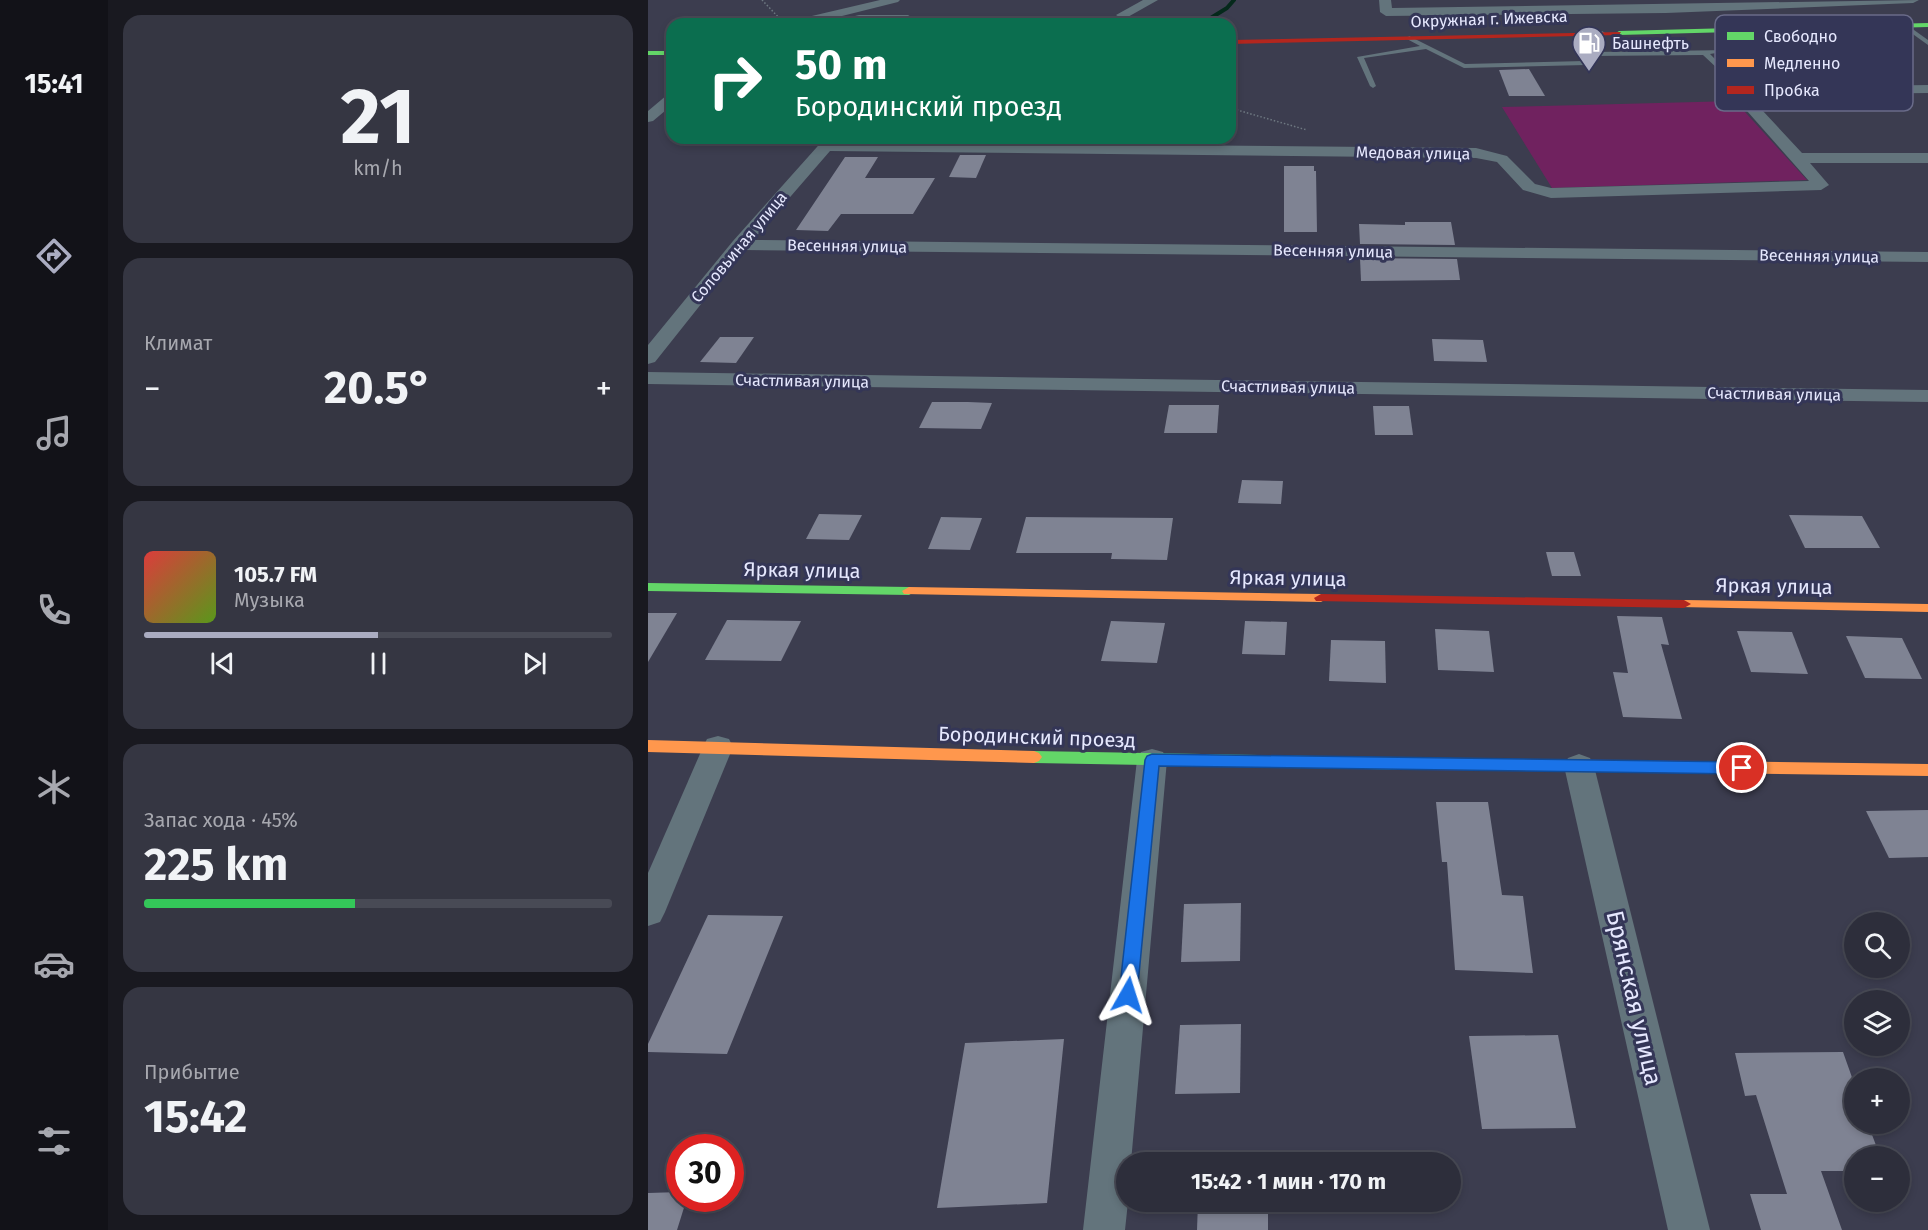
<!DOCTYPE html>
<html lang="ru">
<head>
<meta charset="utf-8">
<style>
  :root { --surface:#2d2e3b; --page:#353642; --text:#f1f3f6; --muted:#a7a8af; --line:#484a55; --accent:#aaacc1 }
  body { margin:0; font-family:"Fira Sans",sans-serif; background:var(--page); color:var(--text); height:100vh; display:flex; flex-direction:column; font-size:22px; white-space:nowrap }
  * { box-sizing:border-box; margin:0 }
  p { font-size:20px; color:var(--muted) }
  .icon { flex:none; width:33px; height:33px; fill:none; stroke:currentColor; stroke-width:2; stroke-linecap:round; stroke-linejoin:round }
  .map { position:relative; flex:1; overflow:hidden }
  .details { display:flex; flex-direction:column; gap:15px; padding:15px; background:#191920; width:540px }
  .details>* { flex:none }
  .guide { position:absolute; left:18px; top:18px; width:570px; height:126px; border-radius:18px; box-shadow:0 3px 9px #0003,0 0 0 2px var(--line); background:#0b6e4f; color:#fff; overflow:hidden }
  .fabs { position:absolute; left:1196px; top:912px; display:grid; gap:12px }
  .fabs a { display:grid; place-items:center; width:66px; height:66px; border-radius:50%; background:var(--surface); box-shadow:0 3px 9px #0003,0 0 0 2px var(--line); font-size:30px }
  .speed { position:absolute; left:18px; top:1134px; display:flex; gap:12px; font-size:30px; font-weight:700; text-align:center }
  .speed>* { display:grid; place-content:center; width:78px; height:78px; border-radius:50%; background:var(--surface); box-shadow:0 3px 9px #0003,0 0 0 2px var(--line); line-height:1 }
  .speed .limit { border:9px solid #d22; background:#fff; color:#111 }
  .pin { position:absolute; display:grid; place-items:center; width:51px; height:51px; color:#fff; margin:-26px; border:3px solid #fff; border-radius:50%; box-shadow:0 2px 6px #0007 }
  .me { position:absolute; width:66px; margin:-33px; rotate:6deg; stroke-linejoin:round; filter:drop-shadow(0 0 4px #0008) }
  .turn { display:flex; align-items:center; gap:21px; height:126px; padding:0 30px; font-size:27px }
  .turn .icon { width:78px; height:78px; stroke-width:2.5 }
  .turn b { display:block; font-size:42px; line-height:51px }
  .big { font-size:45px; font-weight:700; line-height:1.1 }
  .details .tile { flex:1; display:flex; flex-direction:column; justify-content:center; gap:9px; min-width:0; padding:0 21px; border-radius:18px; background:var(--page) }
  .details .dial { align-items:center; gap:0 }
  .dial b { font-size:78px; line-height:1 }
  .song { display:flex; align-items:center; gap:18px }
  .cover { width:72px; height:72px; border-radius:9px; background:linear-gradient(135deg,hsl(0 70% 55%),hsl(90 70% 35%)) }
  .played { height:6px; border-radius:3px; background:linear-gradient(90deg,var(--accent) 50%,var(--line) 50%) }
  .keys { display:flex; justify-content:space-around; direction:ltr }
  .heat { display:flex; justify-content:space-between; align-items:center; font-size:33px; direction:ltr }
  .charge { height:9px; border-radius:4px; background:linear-gradient(90deg,#34c759 45%,var(--line) 0) }
  .trip { position:absolute; left:468px; top:1152px; width:345px; height:60px; border-radius:30px; background:var(--surface); box-shadow:0 3px 9px #0003,0 0 0 2px var(--line); font-weight:700; line-height:60px; text-align:center }
  main { display:flex; flex:1; min-height:0 }
  .tabs { display:flex; flex-direction:column; width:108px; justify-content:space-around; align-items:center; background:#121218; color:var(--muted) }
  .tabs .icon { width:42px; height:42px }
  .tabs .active { color:var(--accent) }
  .tabs b { font-size:27px; color:var(--text) }
  .map>svg:first-child { display:block }
</style>
</head>
<body>
<main>
<nav class="tabs">
<b>15:41</b>
<svg class="icon active" aria-label="directions" viewBox="0 0 24 24"><path d="M12 3l9 9-9 9-9-9zM9 14v-3h6M13 9l2 2-2 2"/></svg>
<svg class="icon" aria-label="music" viewBox="0 0 24 24"><path d="M9 18V5l10-2v13"/><circle cx="6" cy="18" r="3"/><circle cx="16" cy="16" r="3"/></svg>
<svg class="icon" aria-label="phone" viewBox="0 0 24 24"><path d="M5 4h4l2 5-3 2q2 4 5 5l2-3 5 2v4C11 20 4 13 5 4z"/></svg>
<svg class="icon" aria-label="climate" viewBox="0 0 24 24"><path d="M12 3v18M4 7l16 10M4 17L20 7"/></svg>
<svg class="icon" aria-label="car" viewBox="0 0 24 24"><path d="M5 17H2v-5l4-1 3-4h7l3 4 3 1v5h-3M9 17h6M6 11h13"/><circle cx="7" cy="17" r="2"/><circle cx="17" cy="17" r="2"/></svg>
<svg class="icon" aria-label="filters" viewBox="0 0 24 24"><path d="M4 7h16M4 17h16"/><circle cx="9" cy="7" r="2"/><circle cx="15" cy="17" r="2"/></svg>
</nav>
<section class="details">
<div class="tile dial"><b>21</b><p>km/h</p></div>
<div class="tile"><p>Климат</p>
<div class="heat"><a>−</a><b class="big">20.5°</b><a>+</a></div>
</div>
<div class="tile">
<div class="song"><i class="cover"></i><div><b>105.7 FM</b><p>Музыка</p></div></div>
<div class="played"></div>
<div class="keys"><svg class="icon" aria-label="previous" viewBox="0 0 24 24"><path d="M18 5L8 12l10 7zM5 5v14"/></svg><svg class="icon" aria-label="pause" viewBox="0 0 24 24"><path d="M8 5v14M16 5v14"/></svg><svg class="icon" aria-label="next" viewBox="0 0 24 24"><path d="M6 5l10 7-10 7zM19 5v14"/></svg></div>
</div>
<div class="tile"><p>Запас хода · 45%</p><b class="big">225 km</b><div class="charge"></div></div>
<div class="tile"><p>Прибытие</p><b class="big">15:42</b></div>
</section>
<div class="map">
<svg width="1280" height="1230" viewBox="0 0 1280 1230">
  <rect width="100%" height="100%" fill="#3c3d4f"/>
  <!-- green -->
  <polygon fill="#70225f" points="1087,101 1159,180 904,188 854,107"/>
  <g fill="none" stroke-linecap="round" stroke-linejoin="round">
    <!-- stream -->
    <polyline stroke="#05291b" stroke-width="4" points="553,24 579,8 586,0"/>
  </g>
  <!-- building -->
  <g fill="#7f8393">
    <polygon points="881,69 897,96 861,96 851,70"/>
    <polygon points="312,155 338,155 328,178 301,177"/>
    <polygon points="197,157 230,157 217,178 287,178 265,214 193,214 180,231 148,230"/>
    <polygon points="636,166 666,166 666,171 668,171 669,232 636,232"/>
    <polygon points="757,222 803,222 807,245 712,244 711,224 757,225"/>
    <polygon points="712,258 809,259 812,280 713,281"/>
    <polygon points="72,337 106,337 88,363 52,362"/>
    <polygon points="784,339 835,340 839,362 786,361"/>
    <polygon points="284,402 320,402 344,403 333,429 271,428"/>
    <polygon points="521,405 571,405 569,433 516,433"/>
    <polygon points="725,406 761,406 765,435 727,435"/>
    <polygon points="594,480 635,481 633,504 590,503"/>
    <polygon points="171,514 214,515 201,540 158,539"/>
    <polygon points="1141,515 1214,516 1232,548 1157,548"/>
    <polygon points="293,517 334,518 322,550 280,549"/>
    <polygon points="378,517 525,518 519,560 463,559 464,553 368,553"/>
    <polygon points="898,552 926,552 933,576 904,576"/>
    <polygon points="0,613 29,613 0,662"/>
    <polygon points="969,616 1014,617 1021,645 1013,644 1034,719 975,717 965,672 980,673"/>
    <polygon points="79,620 153,621 133,661 57,660"/>
    <polygon points="463,621 517,623 509,663 453,661"/>
    <polygon points="597,621 639,622 637,655 594,654"/>
    <polygon points="787,629 841,631 846,672 790,670"/>
    <polygon points="1089,631 1144,632 1160,674 1103,672"/>
    <polygon points="1198,636 1254,638 1274,679 1217,678"/>
    <polygon points="683,640 737,641 738,683 681,681"/>
    <polygon points="788,802 840,802 854,895 875,896 885,973 807,970 799,862 794,862"/>
    <polygon points="1280,810 1280,857 1241,858 1218,811"/>
    <polygon points="593,903 592,961 533,962 536,904"/>
    <polygon points="60,915 135,916 79,1054 0,1052 0,1044"/>
    <polygon points="593,1024 592,1093 527,1094 532,1025"/>
    <polygon points="910,1035 928,1128 834,1129 821,1036"/>
    <polygon points="416,1039 399,1203 289,1208 317,1043"/>
    <polygon points="1195,1052 1206,1083 1206,1124 1220,1124 1232,1156 1206,1156 1206,1171 1173,1171 1194,1230 1113,1230 1102,1194 1139,1194 1108,1095 1097,1096 1087,1053"/>
    <polygon points="32,1192 32,1198 39,1198 29,1230 0,1230 0,1193"/>
    <polygon points="550,1202 620,1202 620,1230 549,1230"/>
  </g>
  <g fill="none" stroke-linecap="round" stroke-linejoin="round">
    <!-- path -->
    <g stroke="#6e7881" stroke-width="1.5" stroke-dasharray="1.5 2" stroke-linecap="butt">
      <polyline points="114,0 136,23"/>
      <polyline points="582,108 659,130"/>
    </g>
    <!-- lane -->
    <g fill="#63747c" fill-rule="evenodd">
      <polygon points="1255,25 1259,25 1280,40 1280,45 1255,27"/>
      <path d="M 954,31 L 957,33 L 947,52 L 1223,48 L 1225,51 L 1165,53 L 1176,62 L 1243,63 L 1241,66 L 1180,66 L 1194,79 L 1208,82 L 1253,83 L 1256,85 L 1253,87 L 1208,86 L 1192,82 L 1086,84 L 1055,55 L 945,56 L 938,65 L 816,68 L 778,49 L 716,58 L 728,86 L 725,88 L 722,86 L 709,57 L 772,46 L 759,39 L 761,36 L 817,64 L 936,61 ZM 1068,53 L 1157,53 L 1168,62 L 1071,63 L 1062,54 ZM 1173,66 L 1186,78 L 1088,80 L 1075,67 Z"/>
    </g>
    <!-- street -->
    <g fill="#63747c" fill-rule="evenodd">
      <polygon points="232,0 252,0 250,2 162,24 149,22 151,19"/>
      <polygon points="495,0 510,0 478,18 474,19 468,15"/>
      <polygon points="731,0 743,0 744,8 1271,0 1265,3 1018,13 738,16 732,12"/>
      <polygon points="211,15 260,15 266,19 260,23 207,22 207,16"/>
      <polygon points="1280,85 1280,93 1100,95 1154,153 1280,153 1280,163 1162,163 1181,185 1173,190 903,198 875,190 849,162 828,158 182,151 105,240 1280,252 1280,262 96,250 7,362 0,364 0,345 85,241 177,138 193,138 190,142 828,148 859,156 887,184 903,188 1161,181 1084,94 1082,91 1084,88"/>
      <polygon points="24,94 24,105 5,121 0,122 0,111 19,95"/>
      <polygon points="0,372 1280,390 1280,402 0,384"/>
      <polygon points="70,736 81,739 85,747 17,912 12,922 0,926 0,873 55,747 59,739"/>
      <polygon points="504,749 515,752 519,760 483,1162 478,1162 480,1202 477,1230 435,1230 489,760 493,752"/>
      <polygon points="931,754 942,758 946,766 1062,1230 1020,1230 916,766 920,758"/>
    </g>
    <!-- fast -->
    <g fill="#63d668" fill-rule="evenodd">
      <polygon points="1280,23 1280,27 971,35 968,33 971,31"/>
      <rect x="0" y="51" width="24" height="4"/>
      <polygon points="0,583 261,587 268,591 261,595 0,591"/>
      <polygon points="386,751 776,758 781,760 784,764 781,768 776,770 386,763 381,761 378,757 381,753"/>
    </g>
    <!-- slow -->
    <g fill="#ff974d" fill-rule="evenodd">
      <polygon points="261,587 673,594 680,598 673,602 256,594 254,591"/>
      <polygon points="1036,600 1280,604 1280,612 1031,607 1029,604 1031,601"/>
      <polygon points="0,740 386,751 391,753 394,757 391,761 386,763 0,752"/>
      <polygon points="1058,761 1280,764 1280,776 1058,773 1053,771 1050,767 1053,763"/>
    </g>
    <!-- jam -->
    <g fill="#b3261e" fill-rule="evenodd">
      <polygon points="973,32 971,35 582,44 582,40"/>
      <polygon points="673,594 1036,600 1043,604 1036,608 668,601 666,598"/>
      <polygon points="776,758 1058,761 1063,763 1066,767 1063,771 1058,773 776,770 771,768 768,764 771,760"/>
    </g>
  </g>
  <!-- route -->
  <polygon fill="#1a73e8" stroke="#114b97" stroke-width="1.5" points="504,754 1094,762 1099,764 1102,768 1099,772 1094,774 511,766 489,995 487,1001 480,1003 474,1001 471,995 497,760 499,756"/>
  <!-- icons -->
  <defs>
    <symbol id="fuel-pin" viewBox="-11 -11 22 30"><path d="M0 17L-7.5 6A9.5 9.5 0 1 1 7.5 6Z" fill="#aaacc1" stroke="#343657"/><path d="M-5.5-6h7V0h2V4h1.3V-2.5L3-4.5l.8-.8L6-3V5H2.5V1h-1V6h-7ZM-4.2-4.7v3.2H.2V-4.7Z" fill="#fff"/></symbol>
  </defs>
  <g fill-rule="evenodd">
    <use href="#fuel-pin" x="922" y="24" width="38" height="52"/>
  </g>
  <g text-anchor="middle" dominant-baseline="central" stroke-width="6" stroke-linejoin="round" paint-order="stroke">
    <!-- far-street labels -->
    <g font-size="16" fill="#e6e8fe" stroke="#343657">
      <text transform="translate(841 19) rotate(-2)">Окружная г. Ижевска</text>
      <text transform="translate(765 153) rotate(1)">Медовая улица</text>
      <text transform="translate(199 246) rotate(1)">Весенняя улица</text>
      <text transform="translate(91 247) rotate(-50)">Соловьиная улица</text>
      <text transform="translate(685 251) rotate(1)">Весенняя улица</text>
      <text transform="translate(1171 256) rotate(1)">Весенняя улица</text>
      <text transform="translate(154 381) rotate(1)">Счастливая улица</text>
      <text transform="translate(640 387) rotate(1)">Счастливая улица</text>
      <text transform="translate(1126 394) rotate(1)">Счастливая улица</text>
    </g>
    <!-- far-poi labels -->
    <g font-size="16" fill="#e6e8fe" stroke="#343657" text-anchor="start">
      <text x="964" y="43">Башнефть</text>
    </g>
    <!-- street labels -->
    <g font-size="20" fill="#e6e8fe" stroke="#343657">
      <text transform="translate(154 570) rotate(1)">Яркая улица</text>
      <text transform="translate(640 578) rotate(1)">Яркая улица</text>
      <text transform="translate(1126 586) rotate(1)">Яркая улица</text>
      <text transform="translate(389 737) rotate(2)">Бородинский проезд</text>
    </g>
    <!-- near-street labels -->
    <g font-size="24" fill="#e6e8fe" stroke="#343657">
      <text transform="translate(986 998) rotate(77)">Брянская улица</text>
    </g>
  </g>
  <!-- legend -->
  <rect x="1067" y="15" width="198" height="96" rx="9" fill="#343657" stroke="#696b89" stroke-width="1.5"/>
  <rect x="1079" y="32" width="27" height="8" fill="#63d668"/>
  <rect x="1079" y="59" width="27" height="8" fill="#ff974d"/>
  <rect x="1079" y="86" width="27" height="8" fill="#b3261e"/>
  <g font-size="16" fill="#e6e8fe">
    <text x="1116" y="42">Свободно</text>
    <text x="1116" y="69">Медленно</text>
    <text x="1116" y="96">Пробка</text>
  </g>
</svg>
<div class="fabs">
<a><svg class="icon" aria-label="search" viewBox="0 0 24 24"><circle cx="10" cy="10" r="6"/><path d="M15 15l6 6"/></svg></a>
<a><svg class="icon" aria-label="layers" viewBox="0 0 24 24"><path d="M12 4l9 5-9 5-9-5zM3 14l9 5 9-5"/></svg></a>
<a>+</a>
<a>−</a>
</div>
<div class="speed"><div class="limit">30</div></div>
<div class="pin" style="left:1094px;top:768px;background:#d93025"><svg class="icon" aria-label="arrive" viewBox="0 0 24 24"><path d="M6 21V4h12l-3 4 3 4H6"/></svg></div>
<svg class="me" style="left:480px;top:995px" viewBox="-20 -20 40 40"><path d="M0-17L14 15 0 8-14 15z" fill="#1a73e8" stroke="#fff" stroke-width="4"/></svg>
<div class="trip">15:42 · 1 мин · 170 m</div>
<div class="guide">
<div class="turn"><svg class="icon" aria-label="right" viewBox="0 0 24 24"><path d="M7 20v-9h11M14 6l5 5-5 5"/></svg><div><b>50 m</b>Бородинский проезд</div></div>
</div>
</div>
</main>
</body>
</html>
